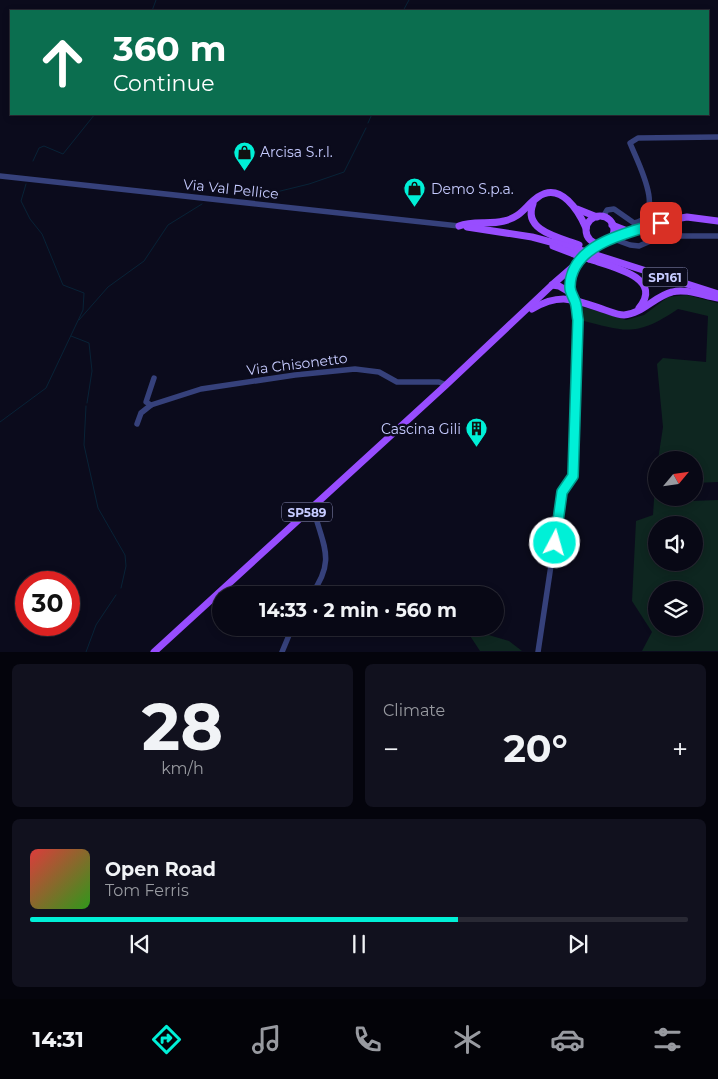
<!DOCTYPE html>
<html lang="en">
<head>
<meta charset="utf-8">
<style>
  :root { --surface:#080815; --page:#11111e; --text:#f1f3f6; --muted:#989aa0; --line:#292934; --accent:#00f0d7 }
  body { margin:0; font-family:Montserrat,sans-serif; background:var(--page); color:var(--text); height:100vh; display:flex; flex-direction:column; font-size:19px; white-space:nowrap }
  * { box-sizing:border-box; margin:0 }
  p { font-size:16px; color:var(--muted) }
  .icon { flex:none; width:28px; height:28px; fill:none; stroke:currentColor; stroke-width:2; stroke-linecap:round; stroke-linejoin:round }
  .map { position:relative; height:652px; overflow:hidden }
  .panel { display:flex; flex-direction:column; gap:12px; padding:12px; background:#04040c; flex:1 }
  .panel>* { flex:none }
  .top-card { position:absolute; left:10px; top:10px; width:699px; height:105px; border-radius:0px; box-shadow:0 2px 8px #0003,0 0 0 1px var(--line); background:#0b6e4f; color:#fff; overflow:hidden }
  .needle { width:32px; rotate:61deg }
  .tools { position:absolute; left:648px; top:451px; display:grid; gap:10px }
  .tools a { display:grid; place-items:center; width:55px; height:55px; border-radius:50%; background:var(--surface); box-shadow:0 2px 8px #0003,0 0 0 1px var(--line); font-size:25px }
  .speed { position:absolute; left:15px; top:571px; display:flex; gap:10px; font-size:25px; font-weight:700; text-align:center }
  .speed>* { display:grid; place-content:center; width:65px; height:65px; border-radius:50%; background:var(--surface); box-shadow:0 2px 8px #0003,0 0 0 1px var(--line); line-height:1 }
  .speed .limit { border:8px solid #d22; background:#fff; color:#111 }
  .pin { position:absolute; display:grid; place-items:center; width:42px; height:42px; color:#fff; margin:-21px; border-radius:10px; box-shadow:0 2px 8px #0006 }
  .me { position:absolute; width:55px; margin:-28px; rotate:6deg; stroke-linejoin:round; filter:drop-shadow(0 0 4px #0008) }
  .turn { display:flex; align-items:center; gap:18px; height:105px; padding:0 20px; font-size:22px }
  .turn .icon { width:65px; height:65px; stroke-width:2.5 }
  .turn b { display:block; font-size:35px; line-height:42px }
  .big { font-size:38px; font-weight:700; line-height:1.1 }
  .panel .tile { flex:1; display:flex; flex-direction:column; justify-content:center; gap:8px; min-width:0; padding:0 18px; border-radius:8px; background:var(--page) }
  .panel .dial { align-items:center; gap:0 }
  .dial b { font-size:65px; line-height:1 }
  .song { display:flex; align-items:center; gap:15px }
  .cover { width:60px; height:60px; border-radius:8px; background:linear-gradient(135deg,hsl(0 70% 55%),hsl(110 70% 35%)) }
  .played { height:5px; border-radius:2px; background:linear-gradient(90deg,var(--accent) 65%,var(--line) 65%) }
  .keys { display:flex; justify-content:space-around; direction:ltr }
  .heat { display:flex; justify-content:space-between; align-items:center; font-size:28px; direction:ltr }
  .panel .tiles { flex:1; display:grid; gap:12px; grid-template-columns:1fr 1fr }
  .tile:last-child { grid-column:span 2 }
  .trip { position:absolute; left:212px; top:586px; width:292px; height:50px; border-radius:25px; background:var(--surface); box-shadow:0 2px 8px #0003,0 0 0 1px var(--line); font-weight:700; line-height:50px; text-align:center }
  .dock { display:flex; height:80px; justify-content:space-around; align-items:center; background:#030308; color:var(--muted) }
  .dock .icon { width:35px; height:35px }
  .dock .selected { color:var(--accent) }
  .dock b { font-size:22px; color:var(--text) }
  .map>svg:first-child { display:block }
</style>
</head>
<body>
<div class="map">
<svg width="718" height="652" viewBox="0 0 718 652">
  <rect width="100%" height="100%" fill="#0b0b1c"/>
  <!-- green -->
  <g fill="#0e2620" fill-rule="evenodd">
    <path d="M 687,295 L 718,303 L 718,482 L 694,483 L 694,460 L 658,460 L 663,427 L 657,364 L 663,358 L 706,362 L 708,316 L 678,309 C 636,337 627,332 580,320 L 581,306 L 626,320 L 644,315 L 668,297 Z"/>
    <path d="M 656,470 L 656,498 L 691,498 L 691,501 L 718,500 L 718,651 L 642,651 L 652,632 L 632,601 L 636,521 L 653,515 ZM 656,525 L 694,525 L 694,562 L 656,562 ZM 656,590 L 694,590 L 694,628 L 656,628 Z"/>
    <polygon points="465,628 509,641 522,651 480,651"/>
  </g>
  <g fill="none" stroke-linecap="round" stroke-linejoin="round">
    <!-- stream -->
    <g stroke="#082337" stroke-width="1">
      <polyline points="152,11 156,0"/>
      <polyline points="403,11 409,0"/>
      <polyline points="368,123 372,114"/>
      <polyline points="33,161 39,148 44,146 63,154 95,114"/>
      <polyline points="260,196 309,184 344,172 366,128"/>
      <polyline points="79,320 108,287 144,261 168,225 202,204"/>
      <polyline points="71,336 89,343 92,371 87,403"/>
      <polyline points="86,406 84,445 98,508 125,555 126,566 121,588"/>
      <polyline points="0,422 46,388 83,310 84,293 63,285 42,234 30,219 21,201 26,184"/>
      <polyline points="86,652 96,625 116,595"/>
    </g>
    <!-- minor -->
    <g stroke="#36417b" stroke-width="5.5">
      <polyline points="0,176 459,226"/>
      <path d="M 603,217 L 607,210 L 614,209 L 634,223 C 667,216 638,163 630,143 L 638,138 L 718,137"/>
      <polyline points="611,238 630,245 639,246 662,236 718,236"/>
      <polyline points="151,405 146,402 154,378"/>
      <polyline points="137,424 141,413 151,405 201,389 295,375 355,369 379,372 397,382 439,382 446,385"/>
      <path d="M 311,595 C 338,558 321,544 313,506"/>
      <polyline points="282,652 292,628"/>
      <polyline points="538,652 562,492 573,477 578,320 574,300"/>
    </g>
    <!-- major -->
    <g stroke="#984dff" stroke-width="7">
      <path d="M 533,204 C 522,231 561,238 579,245"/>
      <polyline points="577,209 597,217"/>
      <circle cx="600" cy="230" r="14"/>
      <polyline points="612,225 630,232"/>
      <path d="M 459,226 C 473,220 489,225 504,221 C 522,217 525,206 538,197 C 561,181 579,212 586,228"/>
      <polyline points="467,227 532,237 577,249"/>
      <polyline points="611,238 675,219 687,217 718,221"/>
      <polyline points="553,246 574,254"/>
      <polyline points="593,254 718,294"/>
      <path d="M 589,259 C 609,266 665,277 639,308"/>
      <polyline points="552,285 559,286 571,293"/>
      <polyline points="574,300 570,287 575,267"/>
      <path d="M 532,309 C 561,292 576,300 605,310 C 611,312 618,315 624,315 C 642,314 655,296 672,292 C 686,288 704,296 718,298"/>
      <polyline points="154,652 446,385 552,285 599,244"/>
    </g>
    <!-- major-bridge -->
    <g stroke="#984dff" stroke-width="7">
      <polyline points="577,249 593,254"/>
      <polyline points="574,254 589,259"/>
    </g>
  </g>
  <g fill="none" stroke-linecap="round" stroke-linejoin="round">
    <defs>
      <path id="route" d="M 555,543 L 562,492 L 573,476 L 578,320 C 577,315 577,310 576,305 C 575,298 570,294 570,287 C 570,244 629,232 661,223"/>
    </defs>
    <!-- route casing -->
    <use href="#route" stroke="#009c8c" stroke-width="12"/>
    <!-- route -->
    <use href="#route" stroke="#00f0d7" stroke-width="9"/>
  </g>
  <!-- icons -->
  <defs>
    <symbol id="shop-pin" viewBox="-11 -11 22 30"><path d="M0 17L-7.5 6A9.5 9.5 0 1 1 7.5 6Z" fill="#00f0d7" stroke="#0b0b1c"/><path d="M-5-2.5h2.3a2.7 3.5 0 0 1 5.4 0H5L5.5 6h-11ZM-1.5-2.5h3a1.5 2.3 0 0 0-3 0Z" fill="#111"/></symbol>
    <symbol id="building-pin" viewBox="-11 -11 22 30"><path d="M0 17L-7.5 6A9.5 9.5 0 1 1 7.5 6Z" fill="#00f0d7" stroke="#0b0b1c"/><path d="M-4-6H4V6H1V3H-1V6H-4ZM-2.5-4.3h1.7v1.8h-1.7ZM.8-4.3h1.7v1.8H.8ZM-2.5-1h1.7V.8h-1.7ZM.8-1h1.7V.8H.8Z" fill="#111"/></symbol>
  </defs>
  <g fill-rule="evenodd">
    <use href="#shop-pin" x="232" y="140" width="25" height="34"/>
    <use href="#shop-pin" x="402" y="176" width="25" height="34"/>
    <use href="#building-pin" x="464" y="416" width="25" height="34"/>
  </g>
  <g text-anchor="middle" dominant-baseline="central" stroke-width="5" stroke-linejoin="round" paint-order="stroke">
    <!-- shield labels -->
    <g fill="#0b0b1c" stroke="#8e91bb" stroke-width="1">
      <rect x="642.5" y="267.5" width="45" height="19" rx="4"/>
      <rect x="282" y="502.5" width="50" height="19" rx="4"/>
    </g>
    <g font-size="12" font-weight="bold" fill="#c6cbff">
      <text x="665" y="277">SP161</text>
      <text x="307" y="512">SP589</text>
    </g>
    <!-- poi labels -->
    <g font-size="14" fill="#c6cbff" stroke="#0b0b1c" text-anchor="start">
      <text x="260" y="152">Arcisa S.r.l.</text>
      <text x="431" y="189">Demo S.p.a.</text>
      <text x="461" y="429" text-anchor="end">Cascina Gili</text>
    </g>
    <!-- street labels -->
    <g font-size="14" fill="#c6cbff" stroke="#0b0b1c">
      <text transform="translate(231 189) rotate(6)">Via Val Pellice</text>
      <text transform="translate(297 364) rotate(-7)">Via Chisonetto</text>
    </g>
  </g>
</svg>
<div class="tools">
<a><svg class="needle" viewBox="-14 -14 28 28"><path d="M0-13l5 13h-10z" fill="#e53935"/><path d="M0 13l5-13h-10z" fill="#989aa0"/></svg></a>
<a><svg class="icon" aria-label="sound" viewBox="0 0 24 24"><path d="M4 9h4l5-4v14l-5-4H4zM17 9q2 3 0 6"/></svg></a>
<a><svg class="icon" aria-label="layers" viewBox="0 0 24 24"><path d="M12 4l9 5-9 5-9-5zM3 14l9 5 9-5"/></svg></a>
</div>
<div class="speed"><div class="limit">30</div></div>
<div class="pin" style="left:661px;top:223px;background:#d93025"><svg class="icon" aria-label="arrive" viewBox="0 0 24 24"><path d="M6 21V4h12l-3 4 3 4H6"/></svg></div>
<svg class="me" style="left:555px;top:543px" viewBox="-20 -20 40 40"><circle r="17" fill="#00f0d7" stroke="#fff" stroke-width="3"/><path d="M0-11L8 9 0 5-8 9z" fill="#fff"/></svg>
<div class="trip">14:33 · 2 min · 560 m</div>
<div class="top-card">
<div class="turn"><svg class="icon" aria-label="ahead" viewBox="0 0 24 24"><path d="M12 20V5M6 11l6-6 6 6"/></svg><div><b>360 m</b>Continue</div></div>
</div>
</div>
<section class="panel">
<div class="tiles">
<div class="tile dial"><b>28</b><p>km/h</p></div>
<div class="tile"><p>Climate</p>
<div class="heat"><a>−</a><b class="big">20°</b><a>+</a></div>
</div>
<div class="tile">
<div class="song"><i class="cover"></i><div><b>Open Road</b><p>Tom Ferris</p></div></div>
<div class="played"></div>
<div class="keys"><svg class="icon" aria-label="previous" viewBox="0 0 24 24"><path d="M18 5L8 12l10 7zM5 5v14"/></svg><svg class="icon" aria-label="pause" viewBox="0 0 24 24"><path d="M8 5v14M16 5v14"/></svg><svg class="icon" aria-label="next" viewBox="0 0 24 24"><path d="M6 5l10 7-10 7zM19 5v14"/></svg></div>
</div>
</div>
</section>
<nav class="dock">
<b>14:31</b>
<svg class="icon selected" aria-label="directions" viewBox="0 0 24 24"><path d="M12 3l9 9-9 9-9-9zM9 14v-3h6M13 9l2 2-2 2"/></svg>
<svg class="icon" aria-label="music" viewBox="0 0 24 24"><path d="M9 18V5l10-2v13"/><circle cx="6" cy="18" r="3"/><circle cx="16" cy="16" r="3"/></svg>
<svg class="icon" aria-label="phone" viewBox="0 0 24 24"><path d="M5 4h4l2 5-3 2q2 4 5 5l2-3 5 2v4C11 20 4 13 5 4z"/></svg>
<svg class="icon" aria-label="climate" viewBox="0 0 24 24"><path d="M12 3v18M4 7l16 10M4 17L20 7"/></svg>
<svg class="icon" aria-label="car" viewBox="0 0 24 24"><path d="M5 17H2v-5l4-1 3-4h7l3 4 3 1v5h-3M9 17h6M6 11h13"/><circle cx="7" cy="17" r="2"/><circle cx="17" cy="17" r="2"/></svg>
<svg class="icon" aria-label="filters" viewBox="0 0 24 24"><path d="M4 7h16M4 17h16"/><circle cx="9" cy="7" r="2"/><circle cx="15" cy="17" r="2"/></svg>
</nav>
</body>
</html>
